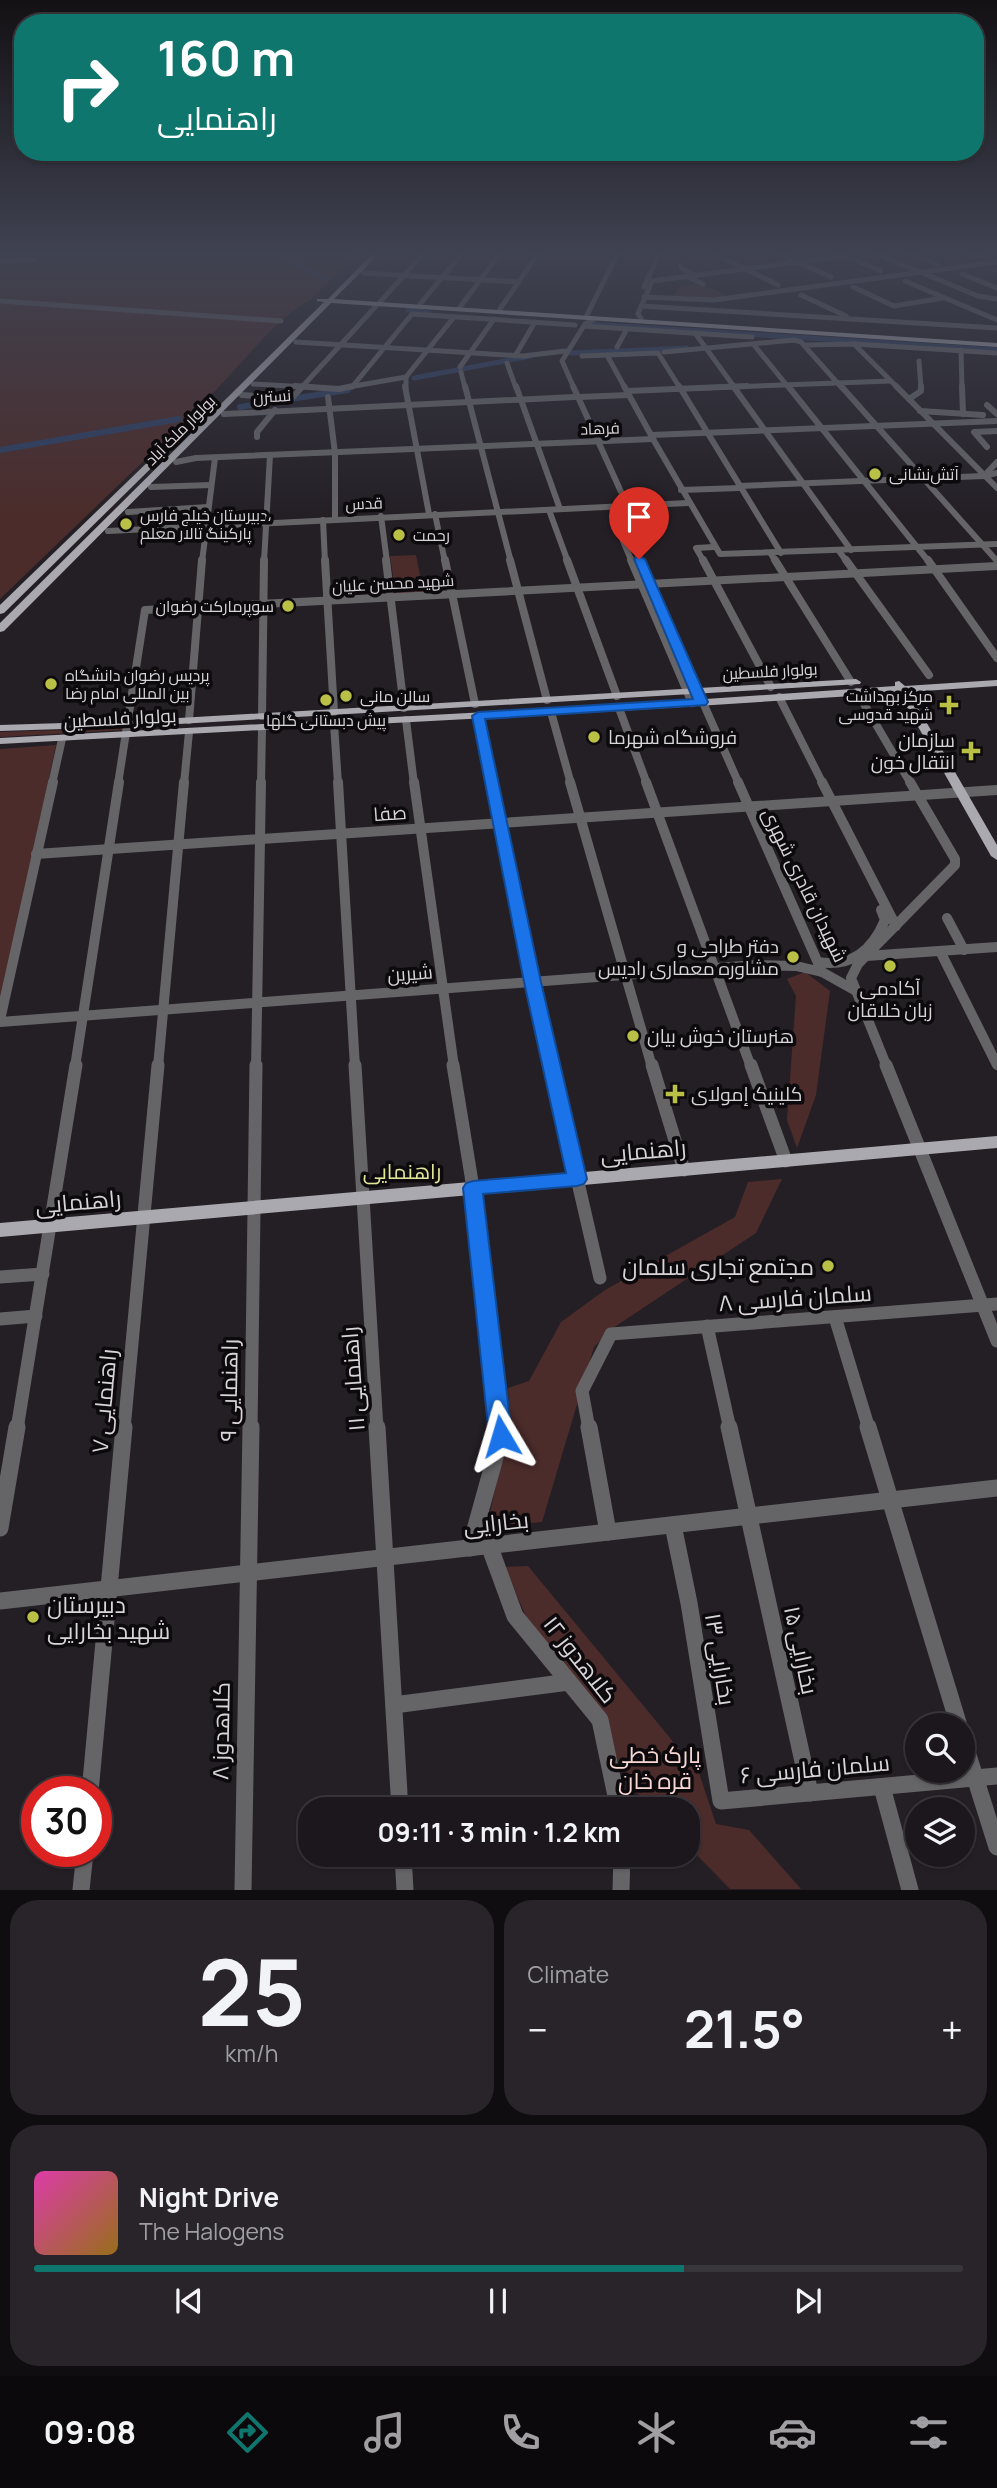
<!DOCTYPE html>
<html lang="en">
<head>
<meta charset="utf-8">
<style>
  :root { --surface:#1b171c; --page:#282429; --text:#f1f3f6; --muted:#a09fa3; --line:#39363b; --accent:#0f766e }
  body { margin:0; font-family:Manrope,Cairo,sans-serif; background:var(--page); color:var(--text); height:100vh; display:flex; flex-direction:column; font-size:26px; white-space:nowrap }
  * { box-sizing:border-box; margin:0 }
  p { font-size:23px; color:var(--muted) }
  .icon { flex:none; width:38px; height:38px; fill:none; stroke:currentColor; stroke-width:2; stroke-linecap:round; stroke-linejoin:round }
  .map { position:relative; height:1890px; overflow:hidden }
  .details { display:flex; flex-direction:column; gap:10px; padding:10px; background:#0f0d0f; flex:1 }
  .details>* { flex:none }
  .top-card { position:absolute; left:14px; top:14px; width:970px; height:147px; border-radius:28px; box-shadow:0 2px 5px #0004,0 0 0 2px var(--line); background:#0f766e; color:#fff; overflow:hidden }
  .fabs { position:absolute; left:905px; top:1713px; display:grid; gap:14px }
  .fabs a { display:grid; place-items:center; width:70px; height:70px; border-radius:50%; background:var(--surface); box-shadow:0 2px 5px #0004,0 0 0 2px var(--line); font-size:35px }
  .speed { position:absolute; left:21px; top:1776px; display:flex; gap:14px; font-size:35px; font-weight:700; text-align:center }
  .speed>* { display:grid; place-content:center; width:91px; height:91px; border-radius:50%; background:var(--surface); box-shadow:0 2px 5px #0004,0 0 0 2px var(--line); line-height:1 }
  .speed .limit { border:10px solid #d22; background:#fff; color:#111 }
  .pin { position:absolute; display:grid; place-items:center; width:60px; height:60px; color:#fff; margin:-72px -30px; border-radius:50% 50% 50% 0; rotate:-45deg; box-shadow:0 0 7px #0007 }
  .pin .icon { rotate:45deg }
  .me { position:absolute; width:77px; margin:-38px; rotate:353deg; stroke-linejoin:round; filter:drop-shadow(0 0 5px #0008) }
  .turn { display:flex; align-items:center; gap:24px; height:147px; padding:0 28px; font-size:32px }
  .turn .icon { width:91px; height:91px; stroke-width:2.5 }
  .turn b { display:block; font-size:49px; line-height:60px }
  .big { font-size:52px; font-weight:700; line-height:1.1 }
  .details .widget { flex:1; display:flex; flex-direction:column; justify-content:center; gap:10px; min-width:0; padding:0 24px; border-radius:28px; background:var(--page) }
  .details .dial { align-items:center; gap:0 }
  .dial b { font-size:91px; line-height:1 }
  .song { display:flex; align-items:center; gap:21px }
  .cover { width:84px; height:84px; border-radius:10px; background:linear-gradient(135deg,hsl(320 70% 55%),hsl(40 70% 35%)) }
  .played { height:7px; border-radius:4px; background:linear-gradient(90deg,var(--accent) 70%,var(--line) 70%) }
  .keys { display:flex; justify-content:space-around; direction:ltr }
  .heat { display:flex; justify-content:space-between; align-items:center; font-size:38px; direction:ltr }
  .details .tiles { flex:1; display:grid; gap:10px; grid-template-columns:1fr 1fr }
  .widget:last-child { grid-column:span 2 }
  .trip { position:absolute; left:298px; top:1797px; width:402px; height:70px; border-radius:28px; background:var(--surface); box-shadow:0 2px 5px #0004,0 0 0 2px var(--line); font-weight:700; line-height:70px; text-align:center }
  .tab-bar { display:flex; height:112px; justify-content:space-around; align-items:center; background:#0b090b; color:var(--muted) }
  .tab-bar .icon { width:49px; height:49px }
  .tab-bar .active { color:var(--accent) }
  .tab-bar b { font-size:32px; color:var(--text) }
  .map>svg:first-child { display:block }
</style>
</head>
<body>
<div class="map">
<svg width="997" height="1890" viewBox="0 0 997 1890">
  <rect width="100%" height="100%" fill="#241f25"/>
  <!-- green -->
  <g fill="#4b2c2b">
    <path d="M 0,251 L 361,251 L 309,301 C 281,313 236,370 212,394 L 203,398 L 206,401 L 0,599 Z"/>
    <polygon points="699,283 728,296 712,299 674,296 681,285"/>
    <polygon points="416,555 424,595 396,596 390,556"/>
    <polygon points="123,728 123,730 0,737 0,732"/>
    <polygon points="56,745 0,1003 0,749"/>
    <polygon points="805,972 830,991 816,1095 797,1148 787,1120 796,996 787,979"/>
    <polygon points="782,1179 756,1233 616,1326 594,1347 542,1522 487,1527 498,1476 511,1436 508,1388 529,1381 561,1322 605,1290 735,1217 748,1182"/>
    <polygon points="528,1566 699,1773 716,1824 749,1830 801,1889 730,1889 688,1846 688,1810 653,1809 623,1779 603,1712 527,1619 505,1567"/>
  </g>
  <g fill="none" stroke-linecap="round" stroke-linejoin="round">
    <!-- canal-far1 -->
    <g stroke="#2e3f62" stroke-width="5">
      <polyline points="272,251 327,280"/>
      <polyline points="408,310 429,313"/>
      <polyline points="589,324 997,350"/>
      <polyline points="571,353 687,348"/>
      <polyline points="414,378 531,356"/>
    </g>
    <!-- canal -->
    <g stroke="#2e3f62" stroke-width="6">
      <polyline points="240,407 348,390"/>
      <polyline points="0,450 179,419"/>
    </g>
    <!-- minor-far5 -->
    <g stroke="#656568" stroke-width="5">
      <polyline points="521,251 539,252"/>
      <polyline points="709,251 778,285"/>
      <polyline points="773,251 831,277"/>
      <polyline points="870,251 978,296 997,299"/>
      <polyline points="905,251 937,264"/>
      <polyline points="967,251 984,257"/>
      <polyline points="839,253 881,271"/>
      <polyline points="0,261 33,260"/>
      <polyline points="681,265 681,268 695,275"/>
      <polyline points="363,273 519,282"/>
      <polyline points="962,274 997,288"/>
      <polyline points="686,276 703,284"/>
      <polyline points="905,281 997,320"/>
      <polyline points="644,287 660,251"/>
      <polyline points="853,287 894,306"/>
      <polyline points="801,295 846,316"/>
      <polyline points="644,297 714,300 997,262"/>
      <polyline points="0,301 281,321"/>
      <polyline points="380,302 426,251"/>
      <polyline points="420,304 464,251"/>
      <polyline points="641,306 997,328"/>
      <polyline points="894,306 943,298"/>
      <polyline points="460,307 502,251"/>
      <polyline points="500,309 539,252"/>
      <polyline points="587,315 619,251"/>
      <polyline points="641,318 638,314 652,281 844,256"/>
      <polyline points="584,326 752,337"/>
      <polyline points="695,333 735,388"/>
      <polyline points="296,342 523,356 565,351"/>
      <polyline points="854,344 898,388"/>
      <polyline points="754,345 789,388"/>
      <polyline points="804,345 854,344 997,353"/>
      <polyline points="617,347 627,329"/>
      <polyline points="961,350 962,388"/>
      <polyline points="664,352 794,340 801,342 842,388"/>
      <polyline points="607,355 625,388"/>
      <polyline points="515,356 535,322"/>
      <polyline points="582,356 658,353 680,388"/>
      <polyline points="919,361 921,388"/>
      <polyline points="507,363 516,388"/>
      <polyline points="460,367 494,319"/>
      <polyline points="461,372 465,388"/>
      <polyline points="406,377 454,317"/>
      <polyline points="253,384 325,388"/>
      <polyline points="352,387 412,314 575,325"/>
      <polyline points="301,388 377,305"/>
      <polyline points="343,388 406,377"/>
      <polyline points="406,388 406,377"/>
      <polyline points="574,388 562,361 585,324 594,319"/>
      <polyline points="701,388 891,381"/>
    </g>
    <!-- minor-far4 -->
    <g stroke="#656568" stroke-width="6">
      <polyline points="295,386 339,389 353,386"/>
      <polyline points="405,386 429,514"/>
      <polyline points="465,386 511,562"/>
      <polyline points="516,386 560,509"/>
      <polyline points="573,386 627,505"/>
      <polyline points="624,386 651,435"/>
      <polyline points="679,386 781,553"/>
      <polyline points="733,386 851,550"/>
      <polyline points="788,386 929,562"/>
      <polyline points="841,386 997,561"/>
      <polyline points="896,386 997,488"/>
      <polyline points="962,386 963,414"/>
      <polyline points="627,391 747,386"/>
      <polyline points="242,395 272,397"/>
      <polyline points="328,397 335,453 335,518"/>
      <polyline points="579,397 629,395"/>
      <polyline points="292,398 303,386"/>
      <polyline points="909,399 921,391 921,386"/>
      <polyline points="987,405 997,414"/>
      <polyline points="920,411 983,415"/>
      <polyline points="224,414 574,397"/>
      <polyline points="257,437 257,432 275,410"/>
      <polyline points="653,439 720,554 997,544"/>
      <polyline points="987,447 974,432 997,431"/>
      <polyline points="176,462 196,458 653,439 651,435 997,421"/>
      <polyline points="984,476 997,462"/>
      <polyline points="739,486 984,476 997,473"/>
      <polyline points="151,487 211,485"/>
      <polyline points="681,490 740,488"/>
      <polyline points="627,505 618,510 641,562"/>
      <polyline points="549,510 568,562"/>
      <polyline points="128,512 208,507"/>
      <polyline points="435,514 445,562"/>
      <polyline points="381,516 387,562"/>
      <polyline points="323,520 325,562"/>
      <polyline points="615,522 632,562"/>
      <polyline points="108,531 688,503"/>
      <polyline points="839,551 847,562"/>
      <polyline points="771,554 776,562"/>
      <polyline points="202,562 215,458"/>
      <polyline points="264,562 270,455"/>
      <polyline points="704,562 696,548 714,547"/>
    </g>
    <!-- minor-far3 -->
    <g stroke="#656568" stroke-width="8">
      <polyline points="325,560 334,712"/>
      <polyline points="386,560 404,708"/>
      <polyline points="445,560 475,704"/>
      <polyline points="510,560 547,700"/>
      <polyline points="567,560 617,696"/>
      <polyline points="631,560 692,703"/>
      <polyline points="640,560 739,784"/>
      <polyline points="703,560 771,687"/>
      <polyline points="775,560 851,682"/>
      <polyline points="846,560 929,675"/>
      <polyline points="928,560 997,658"/>
      <polyline points="857,692 911,784"/>
      <polyline points="779,697 823,784"/>
      <polyline points="619,708 647,784"/>
      <polyline points="551,712 571,784"/>
      <polyline points="262,716 264,560"/>
      <polyline points="478,716 492,784"/>
      <polyline points="189,720 202,560"/>
      <polyline points="406,720 414,784"/>
      <polyline points="334,724 338,784"/>
      <polyline points="52,784 62,739"/>
      <polyline points="118,784 145,610 997,566"/>
      <polyline points="184,784 189,732"/>
      <polyline points="261,784 262,728"/>
    </g>
    <!-- minor-far2 -->
    <g stroke="#656568" stroke-width="10">
      <polyline points="338,782 355,1067"/>
      <polyline points="414,782 454,1067"/>
      <polyline points="491,782 552,1067"/>
      <polyline points="570,782 652,1067"/>
      <polyline points="646,782 751,1067"/>
      <polyline points="738,782 822,972 856,991"/>
      <polyline points="822,782 896,926"/>
      <polyline points="36,854 997,790"/>
      <polyline points="947,918 964,950"/>
      <polyline points="940,951 997,1065"/>
      <polyline points="866,956 997,947"/>
      <path d="M 818,962 C 852,967 872,951 885,920 L 881,910"/>
      <polyline points="0,1020 53,782"/>
      <polyline points="0,1022 756,965 796,966 822,972"/>
      <polyline points="75,1067 119,782"/>
      <polyline points="158,1067 184,782"/>
      <polyline points="256,1067 261,782"/>
      <polyline points="887,1067 851,978 858,964 955,865 955,859 910,782"/>
    </g>
    <!-- minor-far1 -->
    <g stroke="#656568" stroke-width="13">
      <polyline points="355,1065 377,1429"/>
      <polyline points="453,1065 473,1188 500,1429"/>
      <polyline points="551,1065 600,1278"/>
      <polyline points="652,1065 684,1170"/>
      <polyline points="751,1065 786,1161"/>
      <polyline points="886,1065 997,1341"/>
      <polyline points="0,1277 43,1274"/>
      <polyline points="835,1317 869,1429"/>
      <polyline points="0,1319 36,1316"/>
      <polyline points="707,1326 730,1429"/>
      <polyline points="17,1429 76,1065"/>
      <polyline points="124,1429 158,1065"/>
      <polyline points="251,1429 256,1065"/>
      <polyline points="589,1429 582,1391 611,1334 997,1304"/>
    </g>
    <!-- minor -->
    <g stroke="#656568" stroke-width="17">
      <polyline points="377,1427 400,1810"/>
      <polyline points="589,1427 608,1532"/>
      <polyline points="729,1427 810,1793"/>
      <polyline points="868,1427 959,1726"/>
      <polyline points="673,1525 689,1603 721,1801 997,1776"/>
      <polyline points="0,1528 17,1427"/>
      <polyline points="489,1545 515,1616 600,1720 619,1810"/>
      <polyline points="470,1548 501,1436 500,1427"/>
      <polyline points="0,1601 997,1488"/>
      <polyline points="394,1705 569,1682"/>
      <polyline points="962,1736 997,1847"/>
      <polyline points="882,1787 910,1890"/>
      <polyline points="90,1792 124,1427"/>
      <polyline points="403,1855 405,1890"/>
      <polyline points="81,1890 85,1852"/>
      <polyline points="243,1890 251,1427"/>
      <polyline points="621,1890 622,1855"/>
    </g>
    <!-- major -->
    <g fill="#aaa9b0" fill-rule="evenodd">
      <polygon points="375,251 382,251 334,299 997,343 997,347 331,303 4,631 0,632 0,623 324,302 317,301 317,299 328,299"/>
      <polygon points="190,421 197,423 4,613 0,614 0,605"/>
      <polygon points="856,679 861,682 860,684 127,727 0,731 0,725 127,721"/>
      <polygon points="997,680 997,686 909,692 997,845 997,860 991,856 899,693 619,711 0,744 0,738 619,705 895,686 895,682 899,681 905,686"/>
      <polygon points="997,1136 997,1148 0,1237 0,1223"/>
    </g>
  </g>
  <!-- sky -->
  <linearGradient id="sky" x2="0" y2="1"><stop stop-color="#141114"/><stop offset="0.49" stop-color="#3f4251"/><stop offset="1" stop-color="#3f4251" stop-opacity="0"/></linearGradient>
  <rect width="997" height="516" fill="url(#sky)"/>
  <!-- route -->
  <polygon fill="#1a73e8" stroke="#114b97" stroke-width="2" points="639,556 645,559 708,702 706,705 485,719 541,982 587,1179 584,1184 577,1186 483,1194 512,1436 509,1443 501,1446 493,1443 489,1436 463,1188 466,1183 473,1181 566,1173 524,982 472,716 478,712 693,699 634,559"/>
  <!-- markers -->
  <g fill="#bac045" stroke="#0c0a0c" stroke-width="2.5">
    <circle cx="875" cy="474" r="7"/>
    <circle cx="126" cy="524" r="7"/>
    <circle cx="399" cy="535" r="7"/>
    <circle cx="288" cy="606" r="7"/>
    <circle cx="51" cy="684" r="7"/>
    <circle cx="346" cy="696" r="7"/>
    <circle cx="326" cy="700" r="7"/>
    <path d="M945.5 694.5h7v7h7v7h-7v7h-7v-7h-7v-7h7z"/>
    <circle cx="594" cy="737" r="7"/>
    <path d="M967.5 740.5h7v7h7v7h-7v7h-7v-7h-7v-7h7z"/>
    <circle cx="793" cy="957" r="7"/>
    <circle cx="890" cy="966" r="7"/>
    <circle cx="633" cy="1036" r="7"/>
    <path d="M671.5 1083.5h7v7h7v7h-7v7h-7v-7h-7v-7h7z"/>
    <circle cx="828" cy="1266" r="7"/>
    <circle cx="33" cy="1617" r="7"/>
  </g>
  <g text-anchor="middle" dominant-baseline="central" stroke-width="7" stroke-linejoin="round" paint-order="stroke">
    <!-- far-street labels -->
    <g font-size="16" fill="#d8d4d8" stroke="#0c0a0c">
      <text transform="translate(272 396) rotate(-4)">نسترن</text>
      <text transform="translate(600 428) rotate(-2)">فرهاد</text>
      <text transform="translate(180 430) rotate(-45)">بولوار ملک آباد</text>
      <text transform="translate(364 503) rotate(-2)">قدس</text>
      <text transform="translate(393 583) rotate(-3)">شهید محسن علیان</text>
      <text transform="translate(770 671) rotate(-3)">بولوار فلسطین</text>
    </g>
    <!-- far-poi labels -->
    <g font-size="16" fill="#d8d4d8" stroke="#0c0a0c" text-anchor="start">
      <text x="889" y="474">آتش‌نشانی</text>
      <text x="140" y="515">دبیرستان خیلج فارس،<tspan x="140" dy="18">پارکینگ تالار معلم</tspan></text>
      <text x="413" y="535">رحمت</text>
      <text x="274" y="606" text-anchor="end">سوپرمارکت رضوان</text>
      <text x="65" y="675">پردیس رضوان دانشگاه<tspan x="65" dy="18">بین المللی امام رضا</tspan></text>
      <text x="360" y="696">سالن مانی</text>
      <text x="933" y="696" text-anchor="end">مرکز بهداشت<tspan x="933" dy="18">شهید قدوسی</tspan></text>
      <text x="326" y="720" text-anchor="middle">پیش دبستانی گلها</text>
    </g>
    <!-- street labels -->
    <g font-size="19" fill="#d8d4d8" stroke="#0c0a0c">
      <text transform="translate(120 718) rotate(-3)">بولوار فلسطین</text>
      <text transform="translate(390 813) rotate(-4)">صفا</text>
      <text transform="translate(805 885) rotate(64)">شهیدان قادری شهری</text>
      <text transform="translate(410 973) rotate(-4)">شیرین</text>
    </g>
    <!-- poi labels -->
    <g font-size="19" fill="#d8d4d8" stroke="#0c0a0c" text-anchor="start">
      <text x="608" y="737">فروشگاه شهرما</text>
      <text x="955" y="740" text-anchor="end">سازمان<tspan x="955" dy="22">انتقال خون</tspan></text>
      <text x="779" y="946" text-anchor="end">دفتر طراحی و<tspan x="779" dy="22">مشاوره معماری رادیس</tspan></text>
      <text x="890" y="988" text-anchor="middle">آکادمی<tspan x="890" dy="22">زبان خلاقان</tspan></text>
      <text x="647" y="1036">هنرستان خوش بیان</text>
      <text x="691" y="1094">کلینیک إمولای</text>
    </g>
    <!-- neighbourhood labels -->
    <g font-size="21" fill="#e0e697" stroke="#0c0a0c">
      <text x="402" y="1171">راهنمایی</text>
    </g>
    <!-- near-street labels -->
    <g font-size="23" fill="#d8d4d8" stroke="#0c0a0c">
      <text transform="translate(643 1150) rotate(-5)">راهنمایی</text>
      <text transform="translate(78 1201) rotate(-5)">راهنمایی</text>
      <text transform="translate(795 1297) rotate(-4)">سلمان فارسی ۸</text>
      <text transform="translate(352 1379) rotate(-94)">راهنمایی ۱۱</text>
      <text transform="translate(228 1390) rotate(-89)">راهنمایی ۹</text>
      <text transform="translate(103 1401) rotate(-85)">راهنمایی ۷</text>
      <text transform="translate(496 1522) rotate(-6)">بخارایی</text>
      <text transform="translate(802 1650) rotate(78)">بخارایی ۱۵</text>
      <text transform="translate(581 1659) rotate(52)">کلاهدوز ۱۲</text>
      <text transform="translate(721 1659) rotate(81)">بخارایی ۱۳</text>
      <text transform="translate(220 1731) rotate(-89)">کلاهدوز ۸</text>
      <text transform="translate(815 1768) rotate(-5)">سلمان فارسی ۶</text>
    </g>
    <!-- near-poi labels -->
    <g font-size="23" fill="#d8d4d8" stroke="#0c0a0c" text-anchor="end">
      <text x="814" y="1266">مجتمع تجاری سلمان</text>
      <text x="47" y="1604" text-anchor="start">دبیرستان<tspan x="47" dy="26">شهید بخارایی</tspan></text>
    </g>
    <!-- near-park labels -->
    <g font-size="23" fill="#f7d6d3" stroke="#0c0a0c">
      <text x="655" y="1754">پارک خطی<tspan x="655" dy="26">قره خان</tspan></text>
    </g>
  </g>
</svg>
<div class="fabs">
<a><svg class="icon" aria-label="search" viewBox="0 0 24 24"><circle cx="10" cy="10" r="6"/><path d="M15 15l6 6"/></svg></a>
<a><svg class="icon" aria-label="layers" viewBox="0 0 24 24"><path d="M12 4l9 5-9 5-9-5zM3 14l9 5 9-5"/></svg></a>
</div>
<div class="speed"><div class="limit">30</div></div>
<div class="pin" style="left:639px;top:559px;background:#d93025"><svg class="icon" aria-label="arrive" viewBox="0 0 24 24"><path d="M6 21V4h12l-3 4 3 4H6"/></svg></div>
<svg class="me" style="left:501px;top:1436px" viewBox="-20 -20 40 40"><path d="M0-17L14 15 0 8-14 15z" fill="#1a73e8" stroke="#fff" stroke-width="4"/></svg>
<div class="trip">09:11 · 3 min · 1.2 km</div>
<div class="top-card">
<div class="turn"><svg class="icon" aria-label="right" viewBox="0 0 24 24"><path d="M7 20v-9h11M14 6l5 5-5 5"/></svg><div><b>160 m</b>راهنمایی</div></div>
</div>
</div>
<section class="details">
<div class="tiles">
<div class="widget dial"><b>25</b><p>km/h</p></div>
<div class="widget"><p>Climate</p>
<div class="heat"><a>−</a><b class="big">21.5°</b><a>+</a></div>
</div>
<div class="widget">
<div class="song"><i class="cover"></i><div><b>Night Drive</b><p>The Halogens</p></div></div>
<div class="played"></div>
<div class="keys"><svg class="icon" aria-label="previous" viewBox="0 0 24 24"><path d="M18 5L8 12l10 7zM5 5v14"/></svg><svg class="icon" aria-label="pause" viewBox="0 0 24 24"><path d="M8 5v14M16 5v14"/></svg><svg class="icon" aria-label="next" viewBox="0 0 24 24"><path d="M6 5l10 7-10 7zM19 5v14"/></svg></div>
</div>
</div>
</section>
<nav class="tab-bar">
<b>09:08</b>
<svg class="icon active" aria-label="directions" viewBox="0 0 24 24"><path d="M12 3l9 9-9 9-9-9zM9 14v-3h6M13 9l2 2-2 2"/></svg>
<svg class="icon" aria-label="music" viewBox="0 0 24 24"><path d="M9 18V5l10-2v13"/><circle cx="6" cy="18" r="3"/><circle cx="16" cy="16" r="3"/></svg>
<svg class="icon" aria-label="phone" viewBox="0 0 24 24"><path d="M5 4h4l2 5-3 2q2 4 5 5l2-3 5 2v4C11 20 4 13 5 4z"/></svg>
<svg class="icon" aria-label="climate" viewBox="0 0 24 24"><path d="M12 3v18M4 7l16 10M4 17L20 7"/></svg>
<svg class="icon" aria-label="car" viewBox="0 0 24 24"><path d="M5 17H2v-5l4-1 3-4h7l3 4 3 1v5h-3M9 17h6M6 11h13"/><circle cx="7" cy="17" r="2"/><circle cx="17" cy="17" r="2"/></svg>
<svg class="icon" aria-label="filters" viewBox="0 0 24 24"><path d="M4 7h16M4 17h16"/><circle cx="9" cy="7" r="2"/><circle cx="15" cy="17" r="2"/></svg>
</nav>
</body>
</html>
